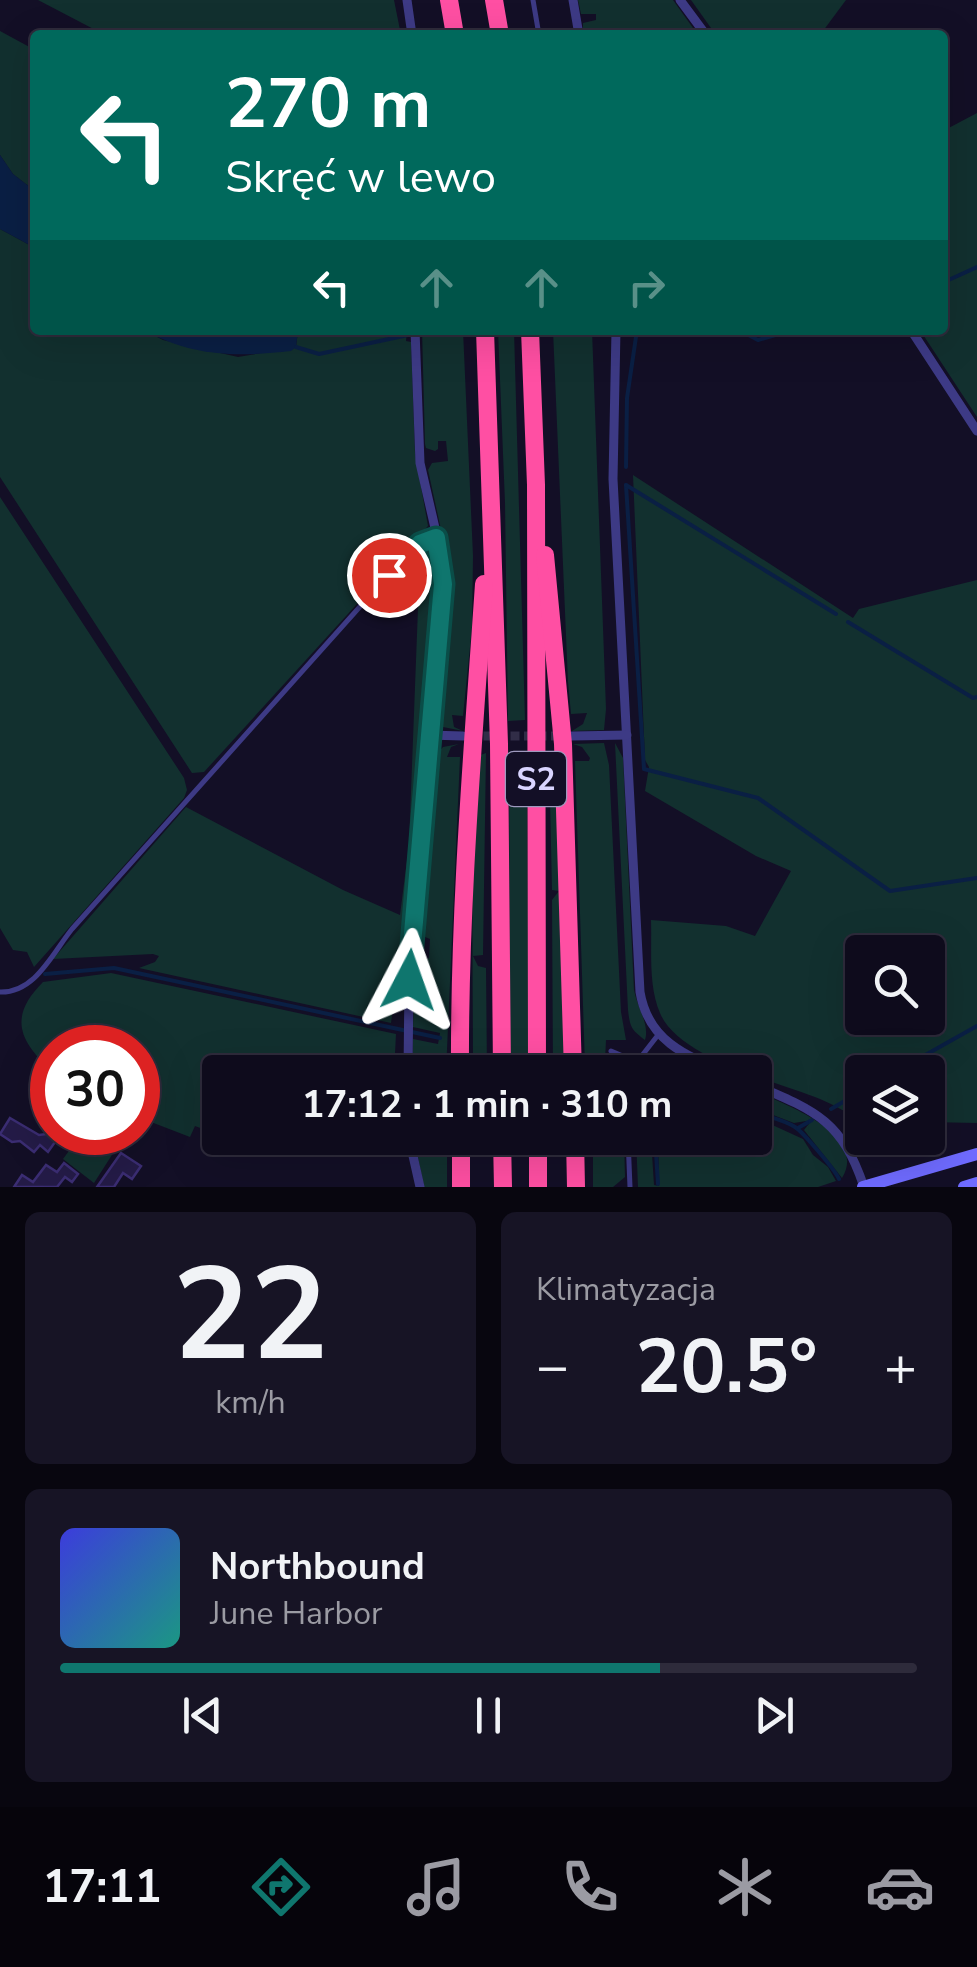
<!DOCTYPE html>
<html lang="pl">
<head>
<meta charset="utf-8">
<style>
  :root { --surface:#0e0b1c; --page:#171425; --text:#f1f3f6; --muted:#9b9ba3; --line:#2e2b3b; --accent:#0f766e }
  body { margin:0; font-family:"Nunito Sans",sans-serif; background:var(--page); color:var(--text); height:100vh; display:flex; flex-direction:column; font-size:38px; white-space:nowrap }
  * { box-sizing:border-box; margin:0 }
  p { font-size:32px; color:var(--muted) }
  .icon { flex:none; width:55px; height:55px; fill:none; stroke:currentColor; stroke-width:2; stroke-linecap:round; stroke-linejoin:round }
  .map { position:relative; height:1187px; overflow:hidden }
  .side { display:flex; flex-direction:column; gap:25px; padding:25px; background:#08060f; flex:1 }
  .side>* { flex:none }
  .hud { position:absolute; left:30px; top:30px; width:918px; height:305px; border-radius:10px; box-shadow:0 10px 40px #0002,0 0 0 2px var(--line); background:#00695c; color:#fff; overflow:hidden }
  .tools { position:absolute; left:845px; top:935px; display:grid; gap:20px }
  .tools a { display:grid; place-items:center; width:100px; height:100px; border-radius:10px; background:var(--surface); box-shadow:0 10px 40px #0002,0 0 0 2px var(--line); font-size:50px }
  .speed { position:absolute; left:30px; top:1025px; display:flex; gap:20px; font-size:50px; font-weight:700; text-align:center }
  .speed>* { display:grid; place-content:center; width:130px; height:130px; border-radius:50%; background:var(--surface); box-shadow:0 10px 40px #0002,0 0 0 2px var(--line); line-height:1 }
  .speed .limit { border:15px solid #d22; background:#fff; color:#111 }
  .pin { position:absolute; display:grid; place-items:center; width:85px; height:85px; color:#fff; margin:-42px; border:5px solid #fff; border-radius:50%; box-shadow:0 2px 10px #0007 }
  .me { position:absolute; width:110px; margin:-55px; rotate:4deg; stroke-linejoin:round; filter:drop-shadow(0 0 8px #0008) }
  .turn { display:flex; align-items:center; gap:35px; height:210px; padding:0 30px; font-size:45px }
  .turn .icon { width:130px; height:130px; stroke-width:2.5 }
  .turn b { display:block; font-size:70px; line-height:85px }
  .lanes { display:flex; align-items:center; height:95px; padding:0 30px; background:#0003; justify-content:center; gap:50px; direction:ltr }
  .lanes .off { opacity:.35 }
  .big { font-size:75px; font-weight:700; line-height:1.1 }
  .side .card { flex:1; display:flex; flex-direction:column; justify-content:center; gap:15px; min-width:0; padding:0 35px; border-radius:15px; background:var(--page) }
  .side .dial { align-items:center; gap:0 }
  .dial b { font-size:130px; line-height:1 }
  .song { display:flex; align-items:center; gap:30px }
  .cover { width:120px; height:120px; border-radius:15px; background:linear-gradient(135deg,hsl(240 70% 55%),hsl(170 70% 35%)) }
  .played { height:10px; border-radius:5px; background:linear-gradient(90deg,var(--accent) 70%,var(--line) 70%) }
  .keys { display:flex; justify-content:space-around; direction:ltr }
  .heat { display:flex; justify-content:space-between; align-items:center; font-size:55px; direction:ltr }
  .side .tiles { flex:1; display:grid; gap:25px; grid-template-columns:1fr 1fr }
  .card:last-child { grid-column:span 2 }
  .trip { position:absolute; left:202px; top:1055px; width:570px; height:100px; border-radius:10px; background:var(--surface); box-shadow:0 10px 40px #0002,0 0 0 2px var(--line); font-weight:700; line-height:100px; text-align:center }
  .tab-bar { display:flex; height:160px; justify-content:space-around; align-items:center; background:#06040b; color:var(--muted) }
  .tab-bar .icon { width:70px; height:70px }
  .tab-bar .selected { color:var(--accent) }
  .tab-bar b { font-size:45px; color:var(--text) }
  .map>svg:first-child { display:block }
</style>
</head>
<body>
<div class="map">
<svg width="977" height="1187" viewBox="0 0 977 1187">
  <rect width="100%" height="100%" fill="#130f26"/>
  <!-- green -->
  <g fill="#12302f" fill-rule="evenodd">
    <polygon points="38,0 394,0 401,35 105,35"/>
    <polygon points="578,0 673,0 698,35 583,35 583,23 596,20 596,14 581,14"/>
    <polygon points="691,0 846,0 820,35 716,35"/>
    <polygon points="0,31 35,50 35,191 13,174 0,155"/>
    <polygon points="977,113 977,417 920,330 942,330 943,131"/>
    <polygon points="0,229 35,248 35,330 144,330 163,340 238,357 296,347 298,330 407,330 406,341 411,342 415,453 428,526 204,772 192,773 0,477"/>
    <polygon points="422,330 463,330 473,556 472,627 463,716 452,715 454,727 463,731 443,727 437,718 448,592 442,534 428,470 432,463 448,461 446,441 438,441 438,449 435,451 426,448 425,444"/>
    <polygon points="498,330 514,330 525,720 508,721 505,503"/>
    <polygon points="553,330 592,330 606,709 604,730 572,731 583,724 587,713 571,714 568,682"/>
    <path d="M 633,475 L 853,618 L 859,609 L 977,580 L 977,1123 L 928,1122 L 928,1072 L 862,1072 L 862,1120 C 848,1114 835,1105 820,1099 C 778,1082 678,1058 660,1013 C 648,985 652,950 651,920 L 726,926 L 755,936 L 791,871 L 756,856 L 645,791 L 649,767 L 645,760 ZM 928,952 L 928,1018 L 862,1018 L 862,952 Z"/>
    <polygon points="0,497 184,778 187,790 184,798 34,967 27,952 13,950 0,928"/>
    <polygon points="426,555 433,559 436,569 435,604 422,720 415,838 391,1023 139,968 155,962 159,956 153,954 53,959 186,807 343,890 400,915 409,844 419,582 379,595 417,556"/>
    <polygon points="604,743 609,765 621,1012 626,1040 606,1040 605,1060 624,1064 628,1072 585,1066 575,761 589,761 590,758 582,747 573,744"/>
    <path d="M 615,743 L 623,758 L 634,990 C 637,1007 650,1025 645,1040 C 632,1030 630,1028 628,1010 Z"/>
    <polygon points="459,744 451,747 447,757 460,757 446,1072 412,1072 413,1039 438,1044 440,1033 413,1027 415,965 429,958 430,939 420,935 416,930 432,760 443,747"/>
    <path d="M 486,753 L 483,955 L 473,956 L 478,966 L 486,968 L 487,1072 L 473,1072 C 473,967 470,861 478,756 Z"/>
    <polygon points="527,755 529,1072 510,1072 509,756"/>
    <polygon points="549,756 555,756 567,1072 553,1072 552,900 559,891 552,890"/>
    <path d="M 111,973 L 396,1034 L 394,1072 L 220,1072 L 220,1123 L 203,1129 L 195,1126 L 190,1137 L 138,1117 L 138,1048 L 52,1048 L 52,1071 C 19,1041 8,1017 43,982 Z"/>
    <path d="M 755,1091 C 783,1104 869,1134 842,1178 L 804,1130 L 812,1120 L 794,1123 L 755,1108 Z"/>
    <polygon points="755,1117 803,1139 813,1155 828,1167 836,1181 818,1187 638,1187 636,1138 651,1138 654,1185 659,1186 658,1138 755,1138"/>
    <polygon points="83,1132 126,1133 94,1183 63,1159"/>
    <polygon points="426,1138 447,1138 447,1187 424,1187 416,1148"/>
    <polygon points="593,1138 624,1138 625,1177 613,1187 593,1187"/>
  </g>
  <!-- water -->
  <g fill="#0a1f44">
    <polygon points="0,155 13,174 35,191 35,248 0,229"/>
    <path d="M 144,330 L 298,330 L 296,347 L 291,351 C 238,357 192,357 144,330 Z"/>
  </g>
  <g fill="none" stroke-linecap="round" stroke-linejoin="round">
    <!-- stream -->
    <g stroke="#0a1f44" stroke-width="4">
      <polyline points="942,283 977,267"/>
      <polyline points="739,330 758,340 793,330"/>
      <polyline points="425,332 431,330"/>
      <polyline points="296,347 319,354 408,335"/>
      <polyline points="626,467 627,398 637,330"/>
      <polyline points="626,485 644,769 758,798 890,891 977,878"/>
      <polyline points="626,485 836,614"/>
      <polyline points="848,622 973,698 977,697"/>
      <polyline points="45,974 114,968 440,1038"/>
      <polyline points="588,1070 600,1072"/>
      <polyline points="895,1072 977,1026"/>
      <polyline points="831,1109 862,1091"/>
      <path d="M 755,1112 C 768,1117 784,1120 795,1127 C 803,1132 835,1170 839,1179"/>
      <polyline points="798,1128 812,1120"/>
      <polyline points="655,1138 658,1184"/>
    </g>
  </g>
  <!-- building -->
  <g fill="#241b47" stroke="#3b2d73" stroke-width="2.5">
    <polygon points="10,1118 39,1135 62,1132 48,1152 40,1145 34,1152 20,1141 12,1142 0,1134"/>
    <polygon points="121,1153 141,1166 132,1179 123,1173 114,1187 97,1187"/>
    <polygon points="64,1163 78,1174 72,1182 65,1177 57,1187 14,1187 22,1175 33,1182 46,1165 57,1172"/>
  </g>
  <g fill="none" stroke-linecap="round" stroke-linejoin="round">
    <!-- street-tunnel -->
    <polyline stroke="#312d47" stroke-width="9" stroke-dasharray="9 4.5" stroke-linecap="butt" points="470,736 565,736"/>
    <!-- lane -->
    <g stroke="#3d3a85" stroke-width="5">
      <polyline points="533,0 539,35"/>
      <path d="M 0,992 C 35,993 52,954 72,929 L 407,554 L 420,543 L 436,537"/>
      <polyline points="611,1051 637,1062"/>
      <polyline points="635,1072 637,1062 658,1035"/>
      <polyline points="628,1138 630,1187"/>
    </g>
    <!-- street -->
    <g stroke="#3d3a85" stroke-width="9">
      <polyline points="407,0 412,35"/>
      <polyline points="573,0 579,35"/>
      <polyline points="680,0 706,35"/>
      <path d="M 616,330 L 613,479 L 640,992 C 648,1040 684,1055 725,1072"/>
      <polyline points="911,330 977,431"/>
      <polyline points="428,735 463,736"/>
      <polyline points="572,736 627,735"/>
      <polyline points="408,1072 409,981 443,583 441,554 420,463 415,330"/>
      <path d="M 755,1085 C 816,1111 842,1121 864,1187"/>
      <polyline points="409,1138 420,1187"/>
    </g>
    <!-- secondary -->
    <g stroke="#6f6bff" stroke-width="12">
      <polyline points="863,1187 977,1154"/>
      <polyline points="964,1187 977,1183"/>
    </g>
    <!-- highway -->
    <g stroke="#ff4fa3" stroke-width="18">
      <polyline points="449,0 455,35"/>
      <polyline points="494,0 500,35"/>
      <polyline points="485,330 499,744 502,1072"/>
      <polyline points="530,330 536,485 537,1072"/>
      <polyline points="545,555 563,744 573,1072"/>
      <path d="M 460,1072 C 459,909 473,747 484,584"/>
      <polyline points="461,1138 461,1187"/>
      <polyline points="502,1138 503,1187"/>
      <polyline points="538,1138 538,1187"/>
      <polyline points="575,1138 576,1187"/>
    </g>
  </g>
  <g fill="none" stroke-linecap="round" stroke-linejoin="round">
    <defs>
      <polyline id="route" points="389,575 420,544 436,538 443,584 409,980"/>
    </defs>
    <!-- route casing -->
    <use href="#route" stroke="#0a4d48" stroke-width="25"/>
    <!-- route -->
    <use href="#route" stroke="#0f766e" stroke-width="18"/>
  </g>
  <g text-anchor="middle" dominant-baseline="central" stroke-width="10" stroke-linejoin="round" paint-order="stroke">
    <!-- shield labels -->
    <rect fill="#130f26" stroke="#9e99be" stroke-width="2.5" x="506" y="752" width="60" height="54" rx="8"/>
    <g font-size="32" font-weight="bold" fill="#d9d4ff">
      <text x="536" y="779">S2</text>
    </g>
  </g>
</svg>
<div class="tools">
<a><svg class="icon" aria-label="search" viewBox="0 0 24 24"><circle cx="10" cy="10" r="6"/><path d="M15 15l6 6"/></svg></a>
<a><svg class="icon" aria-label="layers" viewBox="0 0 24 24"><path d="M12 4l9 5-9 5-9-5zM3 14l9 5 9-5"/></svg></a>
</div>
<div class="speed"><div class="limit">30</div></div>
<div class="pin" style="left:389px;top:575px;background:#d93025"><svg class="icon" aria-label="arrive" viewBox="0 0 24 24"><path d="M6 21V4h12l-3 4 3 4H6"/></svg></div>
<svg class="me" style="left:409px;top:980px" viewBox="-20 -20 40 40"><path d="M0-17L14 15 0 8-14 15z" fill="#0f766e" stroke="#fff" stroke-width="4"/></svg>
<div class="trip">17:12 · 1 min · 310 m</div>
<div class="hud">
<div class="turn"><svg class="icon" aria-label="left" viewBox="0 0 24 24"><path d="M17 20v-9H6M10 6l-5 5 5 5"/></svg><div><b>270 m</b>Skręć w lewo</div></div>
<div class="lanes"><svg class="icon" aria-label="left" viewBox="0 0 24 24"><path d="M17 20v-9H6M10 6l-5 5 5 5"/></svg><svg class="icon off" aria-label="ahead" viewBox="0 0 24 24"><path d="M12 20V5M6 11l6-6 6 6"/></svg><svg class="icon off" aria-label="ahead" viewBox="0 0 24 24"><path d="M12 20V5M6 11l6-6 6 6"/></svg><svg class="icon off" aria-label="right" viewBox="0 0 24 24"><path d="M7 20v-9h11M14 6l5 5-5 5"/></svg></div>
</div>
</div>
<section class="side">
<div class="tiles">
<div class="card dial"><b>22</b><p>km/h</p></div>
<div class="card"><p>Klimatyzacja</p>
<div class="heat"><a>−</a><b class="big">20.5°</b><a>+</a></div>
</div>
<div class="card">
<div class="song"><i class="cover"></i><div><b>Northbound</b><p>June Harbor</p></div></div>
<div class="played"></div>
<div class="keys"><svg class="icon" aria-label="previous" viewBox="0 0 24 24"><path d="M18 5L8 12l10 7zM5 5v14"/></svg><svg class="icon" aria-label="pause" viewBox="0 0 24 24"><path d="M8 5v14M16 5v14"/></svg><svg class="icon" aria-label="next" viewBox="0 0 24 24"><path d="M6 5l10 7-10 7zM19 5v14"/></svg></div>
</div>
</div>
</section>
<nav class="tab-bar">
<b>17:11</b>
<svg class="icon selected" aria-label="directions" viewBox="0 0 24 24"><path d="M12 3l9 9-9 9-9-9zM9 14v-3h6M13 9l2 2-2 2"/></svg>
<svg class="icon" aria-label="music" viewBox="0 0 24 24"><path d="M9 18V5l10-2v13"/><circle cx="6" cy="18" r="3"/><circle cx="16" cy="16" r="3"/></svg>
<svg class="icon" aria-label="phone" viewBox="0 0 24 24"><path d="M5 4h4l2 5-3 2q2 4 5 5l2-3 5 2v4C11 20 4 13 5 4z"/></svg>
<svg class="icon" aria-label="climate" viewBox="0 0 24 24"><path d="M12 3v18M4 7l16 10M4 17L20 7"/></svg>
<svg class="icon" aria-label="car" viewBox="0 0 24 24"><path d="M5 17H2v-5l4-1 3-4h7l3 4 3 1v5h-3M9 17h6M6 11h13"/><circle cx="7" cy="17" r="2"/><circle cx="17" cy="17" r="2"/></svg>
</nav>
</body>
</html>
